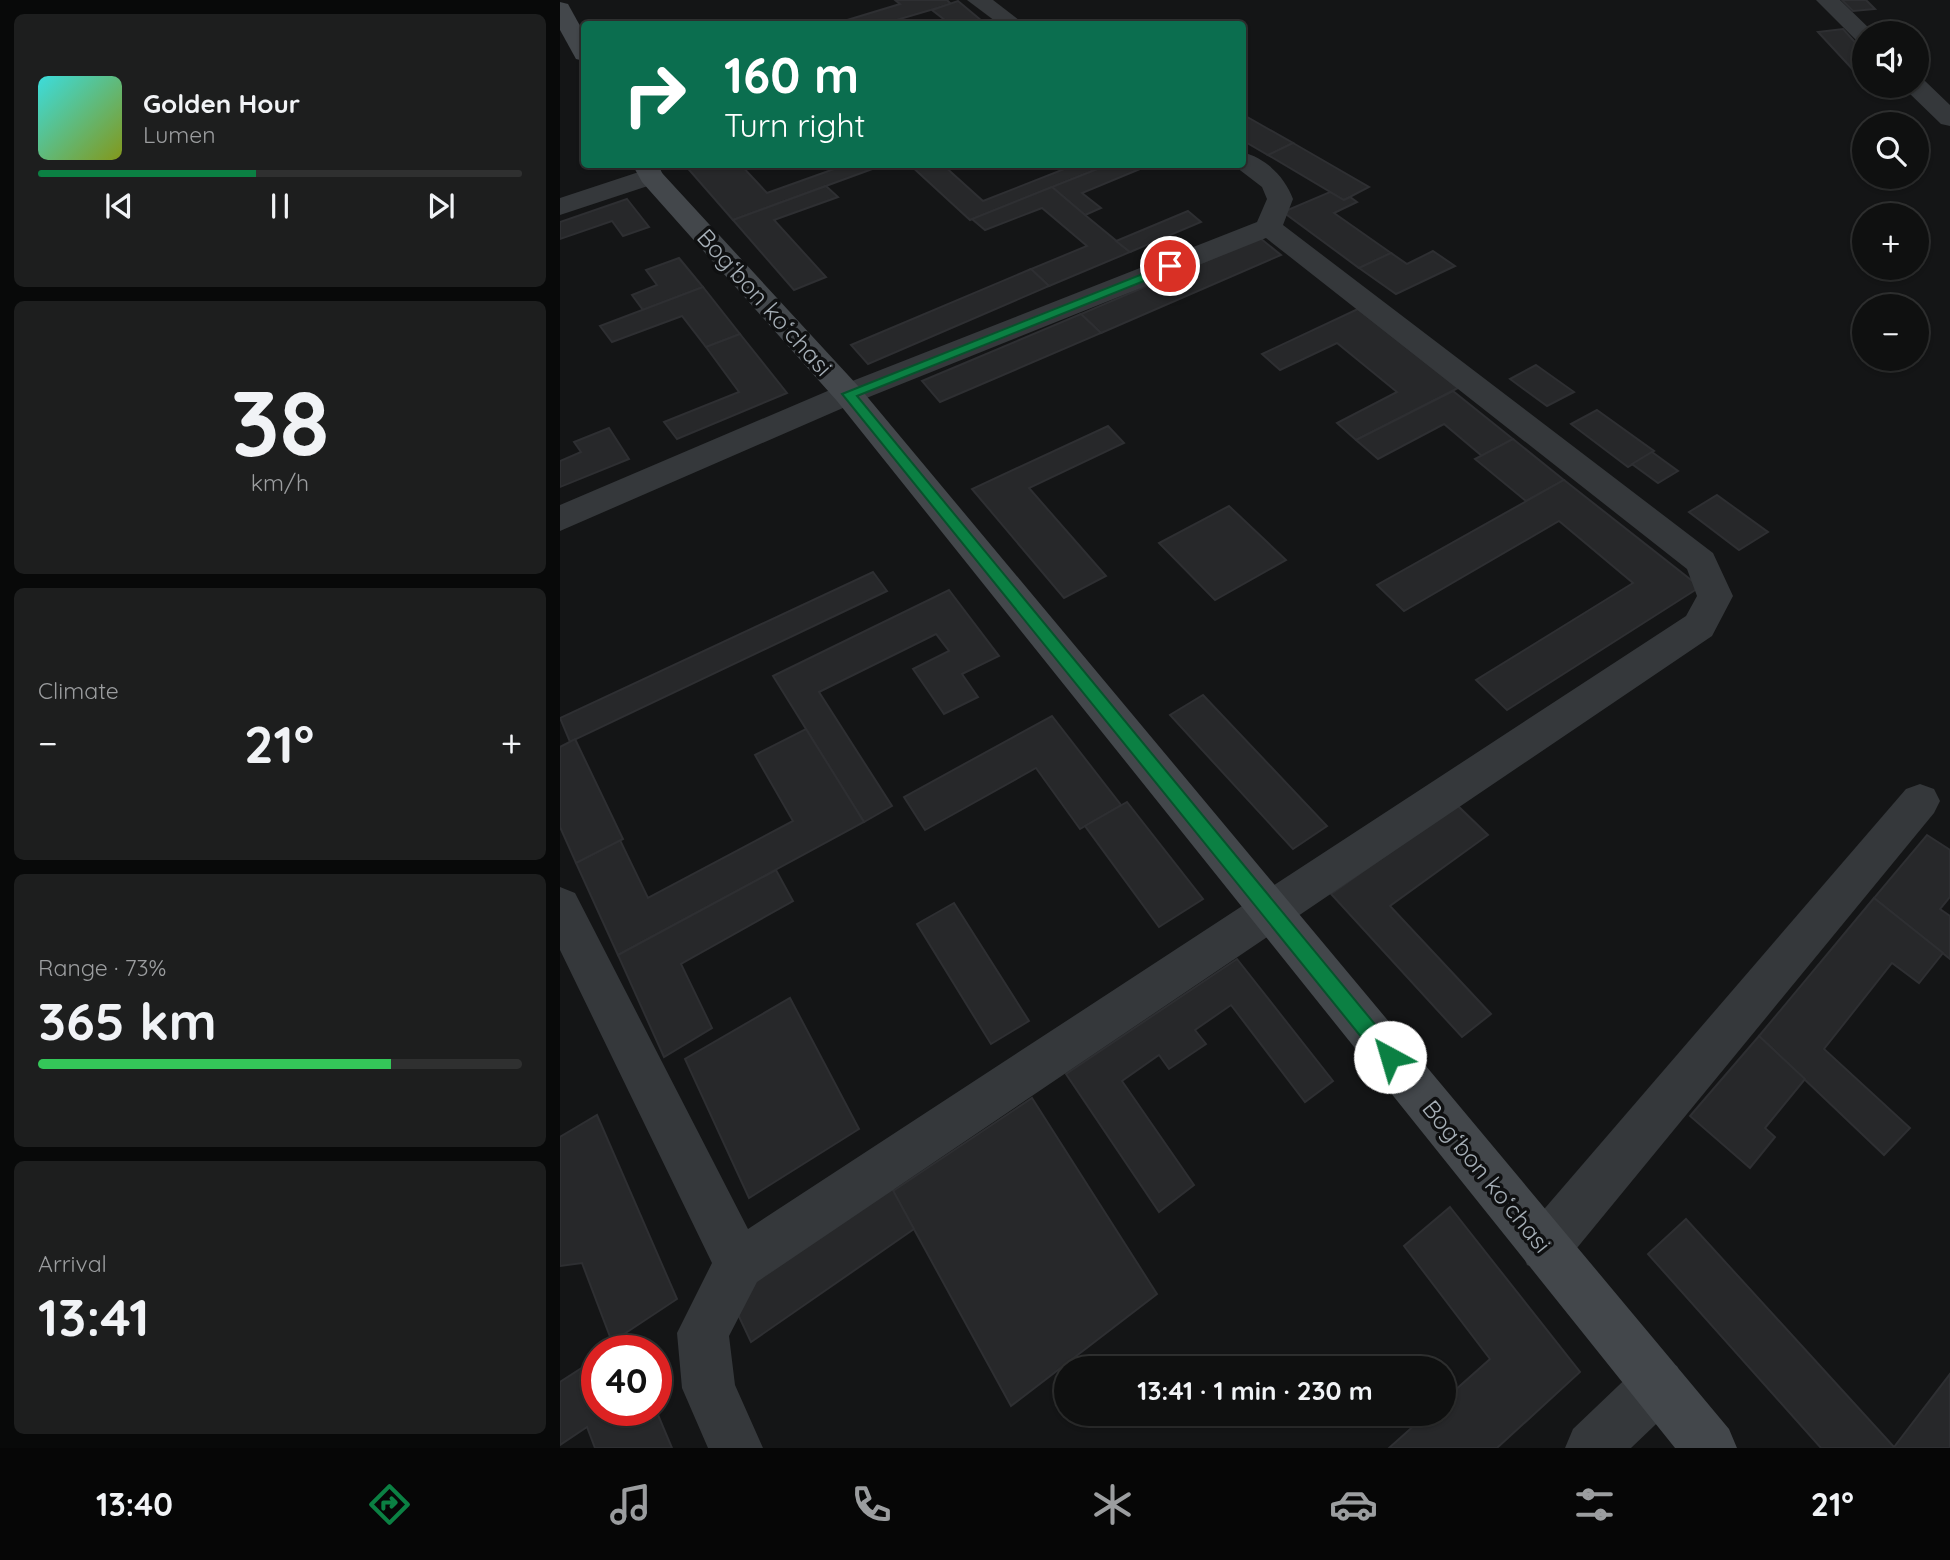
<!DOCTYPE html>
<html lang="en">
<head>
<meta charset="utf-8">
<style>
  :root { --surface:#0f1010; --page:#1d1e1e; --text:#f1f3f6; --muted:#9b9d9f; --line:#2f3030; --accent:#0b8043 }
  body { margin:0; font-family:Quicksand,sans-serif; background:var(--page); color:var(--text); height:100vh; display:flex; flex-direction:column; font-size:26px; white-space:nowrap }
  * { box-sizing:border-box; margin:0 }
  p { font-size:23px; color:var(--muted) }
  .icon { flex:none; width:38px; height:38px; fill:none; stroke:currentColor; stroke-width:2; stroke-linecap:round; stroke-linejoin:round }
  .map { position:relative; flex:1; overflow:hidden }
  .side { display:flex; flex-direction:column; gap:14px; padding:14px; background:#080909; width:560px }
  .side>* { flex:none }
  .hud { position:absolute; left:21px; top:21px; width:665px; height:147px; border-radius:7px; box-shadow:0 2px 5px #0004,0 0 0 2px var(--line); background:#0b6e4f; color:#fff; overflow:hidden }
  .controls { position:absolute; left:1292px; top:21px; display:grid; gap:14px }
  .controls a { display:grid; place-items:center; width:77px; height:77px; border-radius:50%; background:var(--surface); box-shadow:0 2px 5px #0004,0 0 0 2px var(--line); font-size:35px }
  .speed { position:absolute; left:21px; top:1335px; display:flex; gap:14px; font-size:35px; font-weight:700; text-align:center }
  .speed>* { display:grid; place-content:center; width:91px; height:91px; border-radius:50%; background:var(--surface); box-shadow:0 2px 5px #0004,0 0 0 2px var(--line); line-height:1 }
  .speed .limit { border:10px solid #d22; background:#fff; color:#111 }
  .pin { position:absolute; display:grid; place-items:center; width:60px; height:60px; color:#fff; margin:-30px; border:4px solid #fff; border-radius:50%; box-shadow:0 2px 7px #0007 }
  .me { position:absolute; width:77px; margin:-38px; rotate:321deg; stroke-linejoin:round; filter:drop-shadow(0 0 5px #0008) }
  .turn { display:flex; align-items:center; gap:24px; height:147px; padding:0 28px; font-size:32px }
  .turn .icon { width:91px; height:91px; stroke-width:2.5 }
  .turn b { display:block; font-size:49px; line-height:60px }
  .big { font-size:52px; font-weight:800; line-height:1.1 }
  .side .card { flex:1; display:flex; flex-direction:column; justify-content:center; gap:10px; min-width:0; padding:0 24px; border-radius:10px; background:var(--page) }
  .side .dial { align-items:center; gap:0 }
  .dial b { font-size:91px; line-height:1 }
  .song { display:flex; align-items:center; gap:21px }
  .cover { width:84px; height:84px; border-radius:10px; background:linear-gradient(135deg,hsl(180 70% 55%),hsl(70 70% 35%)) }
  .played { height:7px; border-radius:4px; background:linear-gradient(90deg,var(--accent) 45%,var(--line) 45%) }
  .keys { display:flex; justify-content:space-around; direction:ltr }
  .heat { display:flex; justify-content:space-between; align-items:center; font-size:38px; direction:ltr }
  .charge { height:10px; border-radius:5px; background:linear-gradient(90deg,#34c759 73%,var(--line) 0) }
  .trip { position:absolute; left:494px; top:1356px; width:402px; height:70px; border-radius:35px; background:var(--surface); box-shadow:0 2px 5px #0004,0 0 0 2px var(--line); font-weight:800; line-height:70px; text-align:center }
  .menu { display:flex; height:112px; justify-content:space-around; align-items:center; background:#060606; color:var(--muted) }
  .menu .icon { width:49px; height:49px }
  .menu .current { color:var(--accent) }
  .menu b { font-size:32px; color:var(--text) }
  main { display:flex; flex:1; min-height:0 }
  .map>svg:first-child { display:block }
</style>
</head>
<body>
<main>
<section class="side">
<div class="card">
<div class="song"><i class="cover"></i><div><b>Golden Hour</b><p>Lumen</p></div></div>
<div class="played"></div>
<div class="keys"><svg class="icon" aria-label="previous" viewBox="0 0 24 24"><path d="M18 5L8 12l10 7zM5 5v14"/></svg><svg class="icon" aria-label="pause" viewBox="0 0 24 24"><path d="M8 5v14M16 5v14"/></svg><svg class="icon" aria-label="next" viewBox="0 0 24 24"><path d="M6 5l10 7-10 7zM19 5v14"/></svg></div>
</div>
<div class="card dial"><b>38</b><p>km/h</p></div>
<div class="card"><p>Climate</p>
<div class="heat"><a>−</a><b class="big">21°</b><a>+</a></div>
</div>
<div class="card"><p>Range · 73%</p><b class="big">365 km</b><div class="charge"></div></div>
<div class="card"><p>Arrival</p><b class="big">13:41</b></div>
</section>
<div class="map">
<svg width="1390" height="1448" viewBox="0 0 1390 1448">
  <rect width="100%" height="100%" fill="#141516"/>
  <!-- building -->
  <g fill="#27282a" stroke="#2e2f32" stroke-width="2">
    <polygon points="335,0 387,0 391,4 323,24 274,24 340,4"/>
    <polygon points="1282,0 1306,0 1315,9 1293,11"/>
    <polygon points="398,1 422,21 411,24 390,24 372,10"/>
    <polygon points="1283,29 1304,52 1304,73 1296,73 1258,32"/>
    <polygon points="682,114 733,143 708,155 682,140"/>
    <polygon points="733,143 809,187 784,200 708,155"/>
    <polygon points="124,164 180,164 207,193 288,164 326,164 173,220"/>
    <polygon points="349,164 382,164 423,201 512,166 509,164 545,166 410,220"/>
    <polygon points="550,164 592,164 522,193 541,208 525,215 492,187"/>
    <polygon points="266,186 278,197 214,220 266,277 234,290 173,220"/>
    <polygon points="492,187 525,215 570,252 489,286 471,269 527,246 482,208 425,230 412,219"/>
    <polygon points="770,192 784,200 790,197 797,202 774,213 831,253 799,268 723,212"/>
    <polygon points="67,199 89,227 63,236 52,221 0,239 0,222"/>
    <polygon points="628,211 641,222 570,252 556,241"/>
    <polygon points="700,238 721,255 541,333 521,314"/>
    <polygon points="873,251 895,266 836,294 799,268 831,253 847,264"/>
    <polygon points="119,258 143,287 83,310 72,295 97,285 86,270"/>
    <polygon points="471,269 489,286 308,364 291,345"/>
    <polygon points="143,287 180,334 146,347 122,316 52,342 40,326"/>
    <polygon points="798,309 898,388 796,440 777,423 837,392 777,343 720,370 702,354"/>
    <polygon points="521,314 541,333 380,402 362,381"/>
    <polygon points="180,334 227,393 117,439 104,422 179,392 146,347"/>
    <polygon points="976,365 1014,392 987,406 950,379"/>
    <polygon points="893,391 953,439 922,456 884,424 818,459 796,440"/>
    <polygon points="1037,410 1094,451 1068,467 1011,424"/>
    <polygon points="548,426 564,443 469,488 546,576 504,598 412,489"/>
    <polygon points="49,428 69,459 0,487 0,461 21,452 14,442"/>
    <polygon points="953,439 1004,480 966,501 915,459"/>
    <polygon points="1092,452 1118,471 1098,483 1072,464"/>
    <polygon points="1004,480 1140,587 947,710 916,680 1073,583 999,521 844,611 817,585"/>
    <polygon points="1157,495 1208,532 1179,550 1129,512"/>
    <polygon points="669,506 726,560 655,600 599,543"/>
    <polygon points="313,572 327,591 10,742 0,718"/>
    <polygon points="389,590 439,656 402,674 418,697 384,714 353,669 389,651 376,634 259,692 332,806 304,822 213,676"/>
    <polygon points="643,695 767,826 733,849 610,715"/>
    <polygon points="492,716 561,805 520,829 476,768 365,830 344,797"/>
    <polygon points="246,729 304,822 58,955 16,863 60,840 88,898 233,821 195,755"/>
    <polygon points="15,739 63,839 16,863 0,827 0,747"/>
    <polygon points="567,802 643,899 599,927 525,826"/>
    <polygon points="897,805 928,835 830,906 931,1014 902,1037 771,894"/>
    <polygon points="1367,835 1390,850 1390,897 1380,909 1390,916 1390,959 1314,898"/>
    <polygon points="216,870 233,901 121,964 152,1028 104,1057 58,955"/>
    <polygon points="1314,898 1383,953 1359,983 1332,963 1264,1049 1350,1128 1324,1155 1199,1036"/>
    <polygon points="394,903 469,1021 431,1044 357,924"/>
    <polygon points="677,959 773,1081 745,1102 671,1005 635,1030 646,1044 609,1069 599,1055 562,1081 634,1185 599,1212 506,1074"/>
    <polygon points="230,998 299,1129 189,1198 125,1059"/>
    <polygon points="1199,1036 1245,1079 1205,1128 1215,1137 1190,1168 1130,1116"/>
    <polygon points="472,1098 597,1294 451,1406 333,1191"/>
    <polygon points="37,1115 117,1299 52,1342 22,1263 0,1266 0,1137"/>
    <polygon points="329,1183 354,1229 191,1342 167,1291"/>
    <polygon points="890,1207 1020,1372 937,1448 829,1448 867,1414 884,1414 884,1400 930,1359 844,1246"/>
    <polygon points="1126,1219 1334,1447 1390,1374 1390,1448 1261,1448 1088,1254"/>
    <polygon points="67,1337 73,1351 47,1351"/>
    <polygon points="37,1358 37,1410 96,1410 112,1448 35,1448 27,1427 0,1445 0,1382"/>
  </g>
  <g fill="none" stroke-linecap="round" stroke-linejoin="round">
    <!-- street -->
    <g fill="#35383b" fill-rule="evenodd">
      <polygon points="407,0 433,0 464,24 439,24"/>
      <polygon points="1256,0 1280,0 1314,33 1304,33 1304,42 1296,40"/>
      <polygon points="1356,79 1365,81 1390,105 1390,126 1381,124 1347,91 1344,86 1356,86"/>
      <path d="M 682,152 C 706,158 725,177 733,199 L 723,225 L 1153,553 L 1173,596 L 1152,636 L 197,1282 L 169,1336 L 175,1385 L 203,1448 L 148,1448 L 122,1388 L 117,1333 L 152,1263 L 0,950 L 0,887 L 15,893 L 188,1229 L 1126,616 L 1137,596 L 1127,569 L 706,238 L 299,401 L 0,531 L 0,505 L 277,387 L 697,222 L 707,199 L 702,187 L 672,164 L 682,164 Z"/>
      <polygon points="91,168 100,170 104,176 100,182 0,215 0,198"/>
      <polygon points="1360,784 1374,789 1380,801 1374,813 1003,1265 985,1272 967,1265 960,1247 967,1229 1346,789"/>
      <polygon points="1098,1358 1117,1366 1125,1385 1117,1404 1071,1448 1005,1448 1013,1429 1079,1366"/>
    </g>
    <!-- secondary -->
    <g fill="#43474b" fill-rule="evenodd">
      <polygon points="0,2 8,4 24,33 24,61 16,59 0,30"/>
      <polygon points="72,164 98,164 102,173 299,387 1169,1429 1177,1448 1115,1448 277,401 82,182"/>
    </g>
  </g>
  <!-- route -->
  <polygon fill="#0b8043" stroke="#07532c" stroke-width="2" points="610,263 616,266 614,269 297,396 837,1051 839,1057 837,1064 830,1067 823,1064 282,394"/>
  <g text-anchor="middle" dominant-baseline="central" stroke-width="7" stroke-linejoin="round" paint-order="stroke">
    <!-- street labels -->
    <g font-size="24" fill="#a6afb7" stroke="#0f1011">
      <text transform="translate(205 302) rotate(48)">Bogʻbon koʻchasi</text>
      <text transform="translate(927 1176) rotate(51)">Bogʻbon koʻchasi</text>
    </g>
  </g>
</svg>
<div class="controls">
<a><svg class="icon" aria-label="sound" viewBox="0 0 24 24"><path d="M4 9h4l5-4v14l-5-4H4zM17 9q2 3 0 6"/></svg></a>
<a><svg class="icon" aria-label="search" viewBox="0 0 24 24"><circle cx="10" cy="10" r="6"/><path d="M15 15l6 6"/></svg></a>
<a>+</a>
<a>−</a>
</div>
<div class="speed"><div class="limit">40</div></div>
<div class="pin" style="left:610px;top:266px;background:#d93025"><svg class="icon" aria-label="arrive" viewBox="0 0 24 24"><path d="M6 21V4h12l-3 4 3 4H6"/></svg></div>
<svg class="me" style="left:830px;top:1057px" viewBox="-20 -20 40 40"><circle r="19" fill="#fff"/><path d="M0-13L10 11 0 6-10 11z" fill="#0b8043"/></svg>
<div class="trip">13:41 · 1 min · 230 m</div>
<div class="hud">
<div class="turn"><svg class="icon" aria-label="right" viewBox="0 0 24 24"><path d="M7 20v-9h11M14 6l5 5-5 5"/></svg><div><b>160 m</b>Turn right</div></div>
</div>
</div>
</main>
<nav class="menu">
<b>13:40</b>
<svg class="icon current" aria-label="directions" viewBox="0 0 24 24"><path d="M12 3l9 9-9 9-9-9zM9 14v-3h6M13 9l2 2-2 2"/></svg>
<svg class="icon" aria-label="music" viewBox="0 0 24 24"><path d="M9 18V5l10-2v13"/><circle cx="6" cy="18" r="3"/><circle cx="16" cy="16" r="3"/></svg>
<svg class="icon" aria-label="phone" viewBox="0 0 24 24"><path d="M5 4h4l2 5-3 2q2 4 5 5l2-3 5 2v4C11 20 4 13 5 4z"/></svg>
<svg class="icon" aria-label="climate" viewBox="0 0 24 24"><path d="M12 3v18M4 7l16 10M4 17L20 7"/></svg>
<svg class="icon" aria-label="car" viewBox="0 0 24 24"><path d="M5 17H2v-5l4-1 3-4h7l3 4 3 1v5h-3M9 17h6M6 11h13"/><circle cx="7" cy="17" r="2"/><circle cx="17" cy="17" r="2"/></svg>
<svg class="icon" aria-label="filters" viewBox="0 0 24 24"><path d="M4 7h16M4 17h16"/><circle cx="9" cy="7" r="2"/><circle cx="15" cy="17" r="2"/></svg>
<b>21°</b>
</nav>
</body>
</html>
